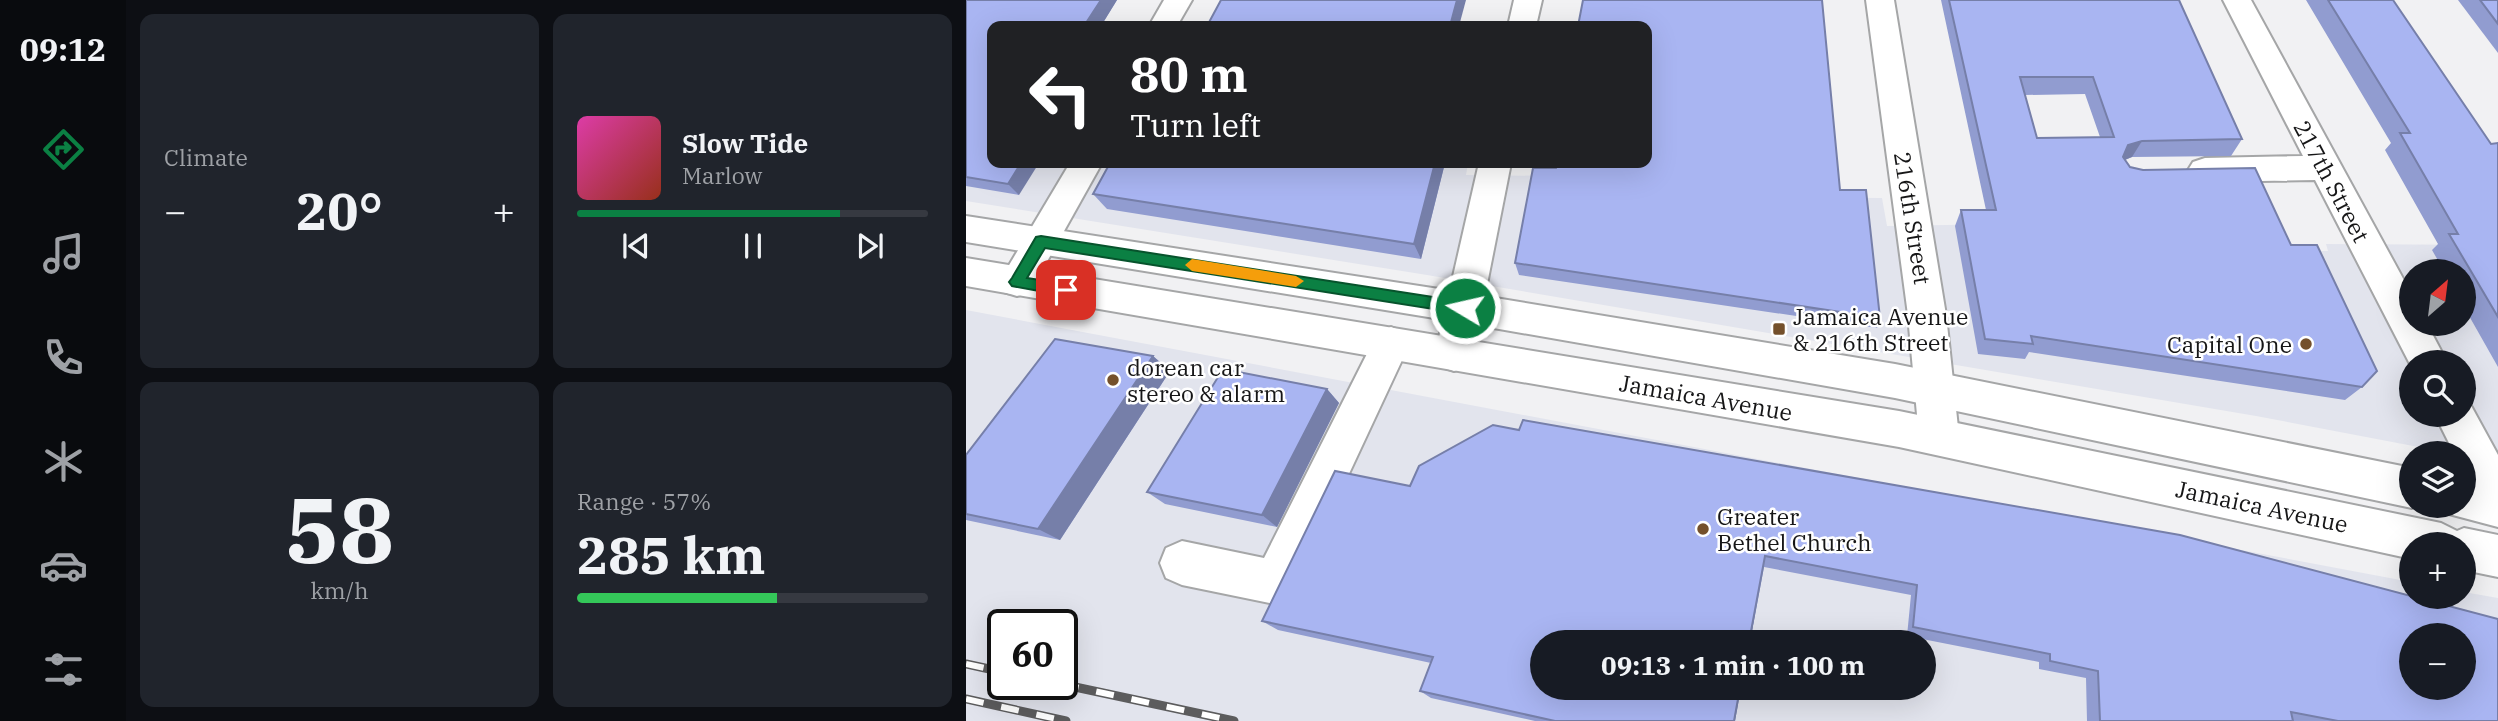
<!DOCTYPE html>
<html lang="en">
<head>
<meta charset="utf-8">
<style>
  :root { --surface:#171b24; --page:#20242c; --text:#f1f3f6; --muted:#9ea1a6; --line:#363941; --accent:#0b8043 }
  body { margin:0; font-family:"IBM Plex Serif",serif; background:var(--page); color:var(--text); height:100vh; display:flex; flex-direction:column; font-size:26px; white-space:nowrap }
  * { box-sizing:border-box; margin:0 }
  p { font-size:23px; color:var(--muted) }
  .icon { flex:none; width:38px; height:38px; fill:none; stroke:currentColor; stroke-width:2; stroke-linecap:round; stroke-linejoin:round }
  .map { position:relative; flex:1; overflow:hidden }
  .panel { display:flex; flex-direction:column; gap:14px; padding:14px; background:#0d0f14; width:840px }
  .panel>* { flex:none }
  .top-card { position:absolute; left:21px; top:21px; width:665px; height:147px; border-radius:14px; box-shadow:0 7px 28px #0002; background:#202124; color:#fff; overflow:hidden }
  .needle { width:46px; rotate:28deg }
  .fabs { position:absolute; left:1433px; top:259px; display:grid; gap:14px }
  .fabs a { display:grid; place-items:center; width:77px; height:77px; border-radius:50%; background:var(--surface); box-shadow:0 7px 28px #0002; font-size:35px }
  .speed { position:absolute; left:21px; top:609px; display:flex; gap:14px; font-size:35px; font-weight:700; text-align:center }
  .speed>* { display:grid; place-content:center; width:91px; height:91px; border-radius:50%; background:var(--surface); box-shadow:0 7px 28px #0002; line-height:1 }
  .speed .limit { border:4px solid #111; border-radius:10px; background:#fff; color:#111 }
  .pin { position:absolute; display:grid; place-items:center; width:60px; height:60px; color:#fff; margin:-30px; border-radius:14px; box-shadow:0 4px 10px #0006 }
  .me { position:absolute; width:77px; margin:-38px; rotate:279deg; stroke-linejoin:round; filter:drop-shadow(0 0 5px #0008) }
  .turn { display:flex; align-items:center; gap:24px; height:147px; padding:0 28px; font-size:32px }
  .turn .icon { width:91px; height:91px; stroke-width:2.5 }
  .turn b { display:block; font-size:49px; line-height:60px }
  .big { font-size:52px; font-weight:800; line-height:1.1 }
  .panel .tile { flex:1; display:flex; flex-direction:column; justify-content:center; gap:10px; min-width:0; padding:0 24px; border-radius:14px; background:var(--page) }
  .panel .dial { align-items:center; gap:0 }
  .dial b { font-size:91px; line-height:1 }
  .song { display:flex; align-items:center; gap:21px }
  .cover { width:84px; height:84px; border-radius:10px; background:linear-gradient(135deg,hsl(320 70% 55%),hsl(10 70% 35%)) }
  .played { height:7px; border-radius:4px; background:linear-gradient(90deg,var(--accent) 75%,var(--line) 75%) }
  .keys { display:flex; justify-content:space-around; direction:ltr }
  .heat { display:flex; justify-content:space-between; align-items:center; font-size:38px; direction:ltr }
  .charge { height:10px; border-radius:5px; background:linear-gradient(90deg,#34c759 57%,var(--line) 0) }
  .panel .tiles { flex:1; display:grid; gap:14px; grid-template-columns:repeat(2,1fr) }
  .trip { position:absolute; left:564px; top:630px; width:406px; height:70px; border-radius:35px; background:var(--surface); box-shadow:0 7px 28px #0002; font-weight:800; line-height:70px; text-align:center }
  main { display:flex; flex:1; min-height:0 }
  .menu { display:flex; flex-direction:column; width:126px; justify-content:space-around; align-items:center; background:#090b0e; color:var(--muted) }
  .menu .icon { width:49px; height:49px }
  .menu .selected { color:var(--accent) }
  .menu b { font-size:32px; color:var(--text) }
  .map>svg:first-child { display:block }
</style>
</head>
<body>
<main>
<nav class="menu">
<b>09:12</b>
<svg class="icon selected" aria-label="directions" viewBox="0 0 24 24"><path d="M12 3l9 9-9 9-9-9zM9 14v-3h6M13 9l2 2-2 2"/></svg>
<svg class="icon" aria-label="music" viewBox="0 0 24 24"><path d="M9 18V5l10-2v13"/><circle cx="6" cy="18" r="3"/><circle cx="16" cy="16" r="3"/></svg>
<svg class="icon" aria-label="phone" viewBox="0 0 24 24"><path d="M5 4h4l2 5-3 2q2 4 5 5l2-3 5 2v4C11 20 4 13 5 4z"/></svg>
<svg class="icon" aria-label="climate" viewBox="0 0 24 24"><path d="M12 3v18M4 7l16 10M4 17L20 7"/></svg>
<svg class="icon" aria-label="car" viewBox="0 0 24 24"><path d="M5 17H2v-5l4-1 3-4h7l3 4 3 1v5h-3M9 17h6M6 11h13"/><circle cx="7" cy="17" r="2"/><circle cx="17" cy="17" r="2"/></svg>
<svg class="icon" aria-label="filters" viewBox="0 0 24 24"><path d="M4 7h16M4 17h16"/><circle cx="9" cy="7" r="2"/><circle cx="15" cy="17" r="2"/></svg>
</nav>
<section class="panel">
<div class="tiles">
<div class="tile"><p>Climate</p>
<div class="heat"><a>−</a><b class="big">20°</b><a>+</a></div>
</div>
<div class="tile">
<div class="song"><i class="cover"></i><div><b>Slow Tide</b><p>Marlow</p></div></div>
<div class="played"></div>
<div class="keys"><svg class="icon" aria-label="previous" viewBox="0 0 24 24"><path d="M18 5L8 12l10 7zM5 5v14"/></svg><svg class="icon" aria-label="pause" viewBox="0 0 24 24"><path d="M8 5v14M16 5v14"/></svg><svg class="icon" aria-label="next" viewBox="0 0 24 24"><path d="M6 5l10 7-10 7zM19 5v14"/></svg></div>
</div>
<div class="tile dial"><b>58</b><p>km/h</p></div>
<div class="tile"><p>Range · 57%</p><b class="big">285 km</b><div class="charge"></div></div>
</div>
</section>
<div class="map">
<svg width="1532" height="721" viewBox="0 0 1532 721">
  <rect width="100%" height="100%" fill="#f1f1f3"/>
  <!-- built -->
  <g fill="#e2e4ed" fill-rule="evenodd">
    <path d="M 0,91 L 26,163 L 502,163 L 500,175 L 688,177 L 688,197 L 916,198 L 921,226 L 1159,222 L 1242,251 L 1362,251 L 1360,244 L 1532,245 L 1532,463 L 1498,453 L 1484,453 L 1290,416 L 461,275 L 0,201 ZM 1446,271 L 1498,271 L 1498,324 L 1446,324 ZM 1446,362 L 1498,362 L 1498,415 L 1446,415 Z"/>
    <path d="M 0,310 L 1445,582 L 1446,597 L 1498,597 L 1498,592 L 1532,598 L 1532,721 L 0,721 ZM 37,625 L 96,625 L 96,684 L 37,684 ZM 1446,635 L 1498,635 L 1498,688 L 1446,688 ZM 576,642 L 957,642 L 957,688 L 576,688 Z"/>
  </g>
  <g fill="none" stroke-linecap="round" stroke-linejoin="round">
    <defs>
      <g id="minor">
        <polygon points="198,0 226,0 211,26 183,26"/>
        <polygon points="548,0 576,0 570,26 542,26"/>
        <polygon points="900,0 928,0 980,315 993,437 987,450 973,455 959,450 953,437 942,315"/>
        <polygon points="1257,0 1285,0 1446,295 1446,324 1461,324 1481,362 1446,362 1446,368 1349,180 1239,182 1227,178 1222,170 1227,162 1239,158 1337,156"/>
        <polygon points="104,163 136,163 64,292 51,296 38,292 33,282"/>
        <polygon points="513,163 545,163 507,355 502,366 488,371 474,366 469,355"/>
        <polygon points="425,327 438,332 444,343 325,598 309,604 216,585 200,578 194,563 200,548 216,541 298,558 412,332"/>
        <polygon points="1498,401 1503,402 1532,455 1532,517 1517,511 1498,473 1498,453 1488,453 1469,415 1498,415"/>
      </g>
      <g id="major">
        <polygon points="0,216 499,293 929,364 1446,468 1446,506 1451,506 1446,508 929,398 499,323 0,242"/>
        <polygon points="0,258 933,411 1475,523 1491,531 1498,528 1532,535 1532,577 1498,570 1498,544 1446,544 1446,559 933,447 0,286"/>
        <polygon points="1498,480 1532,487 1532,527 1483,514 1479,506 1498,506"/>
      </g>
    </defs>
    <!-- minor casing -->
    <use href="#minor" stroke="#a5a6a7" stroke-width="4"/>
    <!-- major casing -->
    <use href="#major" stroke="#a5a6a7" stroke-width="4"/>
    <!-- minor -->
    <use href="#minor" fill="#fff" fill-rule="evenodd"/>
    <!-- major -->
    <use href="#major" fill="#fff" fill-rule="evenodd"/>
    <defs>
      <g id="rail">
        <polyline points="0,664 37,672"/>
        <polyline points="95,684 268,721"/>
        <polyline points="0,699 100,721"/>
      </g>
    </defs>
    <!-- rail casing -->
    <use href="#rail" stroke="#5c5c5d" stroke-width="9"/>
    <!-- rail -->
    <use href="#rail" stroke="#fff" stroke-width="6" stroke-dasharray="18" stroke-linecap="butt"/>
  </g>
  <!-- wall -->
  <g fill="#919cd0" fill-rule="evenodd">
    <polygon points="0,0 151,0 135,26 26,26 53,195 0,186"/>
    <path d="M 975,0 L 1213,0 L 1276,139 L 1265,156 L 1166,157 L 1159,160 L 1164,167 L 1325,245 L 1396,387 L 1379,400 L 1063,352 L 1059,359 L 1012,354 L 989,226 L 995,210 L 1020,210 ZM 1119,94 L 1134,137 L 1071,138 L 1059,95 Z"/>
    <polygon points="1340,0 1427,0 1525,144 1532,143 1532,367 1498,307 1498,271 1478,271 1466,250 1472,244 1419,150 1425,143"/>
    <polygon points="1492,0 1532,0 1532,53"/>
    <polygon points="144,163 479,163 455,259 141,209 127,194"/>
    <polygon points="874,190 914,318 911,328 553,275 549,263"/>
    <polygon points="187,356 204,371 94,540 0,520 0,455"/>
    <polygon points="361,389 373,403 311,527 199,504 181,492"/>
    <polygon points="453,466 1532,721 1121,721 1120,678 1073,669 1073,662 941,636 945,595 798,567 784,642 576,642 769,721 569,721 465,698 454,691 465,663 312,630 296,621 444,486"/>
  </g>
  <!-- shaded-wall -->
  <g fill="#767fa9">
    <polygon points="135,0 151,0 135,26 118,26"/>
    <polygon points="491,0 500,0 493,26 484,26"/>
    <polygon points="1176,141 1166,157 1153,162 1162,145"/>
    <polygon points="55,163 73,163 53,195 42,184"/>
    <polygon points="469,163 479,163 455,259 448,244"/>
    <polygon points="187,356 204,371 94,540 72,529"/>
    <polygon points="361,389 373,403 311,527 296,515"/>
    <polygon points="799,556 784,642 783,642"/>
    <polygon points="774,688 775,688 769,721 768,721"/>
  </g>
  <!-- building -->
  <g fill="#a9b5f2" stroke="#767fa9" stroke-width="2" fill-rule="evenodd">
    <polygon points="0,0 135,0 118,26 26,26 26,163 55,163 42,184 0,177"/>
    <polygon points="255,0 491,0 484,26 241,26"/>
    <polygon points="617,0 856,0 874,190 900,190 914,318 549,263 567,168 590,168 591,163 681,163 681,26 612,26"/>
    <path d="M 983,0 L 1213,0 L 1276,139 L 1176,141 L 1162,145 L 1157,157 L 1164,167 L 1177,170 L 1289,168 L 1325,245 L 1351,245 L 1411,371 L 1396,387 L 1065,336 L 1067,344 L 1019,339 L 995,210 L 1030,210 ZM 1054,77 L 1127,77 L 1148,137 L 1071,138 Z"/>
    <polygon points="1362,0 1427,0 1525,144 1532,143 1532,317 1483,234 1492,234 1434,133 1444,133"/>
    <polygon points="1514,0 1532,0 1532,24"/>
    <polygon points="144,163 469,163 448,244 127,194"/>
    <polygon points="89,339 187,356 72,529 0,514 0,455"/>
    <polygon points="257,369 361,389 296,515 181,492"/>
    <path d="M 557,420 L 1214,535 L 1532,619 L 1532,721 L 1372,721 L 1325,712 L 1327,721 L 1134,721 L 1132,671 L 1084,661 L 1084,654 L 947,627 L 951,585 L 799,556 L 783,642 L 576,642 L 576,688 L 774,688 L 768,721 L 589,721 L 454,691 L 467,657 L 296,621 L 369,471 L 444,486 L 453,466 L 527,425 L 553,430 ZM 1446,635 L 1498,635 L 1498,688 L 1446,688 Z"/>
  </g>
  <!-- route -->
  <polygon fill="#0b8043" stroke="#07532c" stroke-width="2" points="75,236 499,302 507,308 499,314 79,248 61,278 106,285 108,290 106,294 100,296 46,286 43,282 46,278 70,237"/>
  <!-- slow -->
  <polygon fill="#f59e0b" points="226,259 330,276 338,281 330,287 226,271 219,265"/>
  <!-- markers -->
  <g fill="#74502b" stroke="#fff" stroke-width="2.5">
    <rect x="806" y="322" width="14" height="14" rx="3.5"/>
    <circle cx="1340" cy="344" r="7"/>
    <circle cx="147" cy="380" r="7"/>
    <circle cx="737" cy="529" r="7"/>
  </g>
  <g text-anchor="middle" dominant-baseline="central" stroke-width="5" stroke-linejoin="round" paint-order="stroke">
    <!-- street labels -->
    <g font-size="23" fill="#161617" stroke="#fff">
      <text transform="translate(1366 181) rotate(62)">217th Street</text>
      <text transform="translate(947 218) rotate(81)">216th Street</text>
      <text transform="translate(740 397) rotate(10)">Jamaica Avenue</text>
      <text transform="translate(1296 506) rotate(12)">Jamaica Avenue</text>
    </g>
    <!-- poi labels -->
    <g font-size="23" fill="#161617" stroke="#fff" text-anchor="start">
      <text x="827" y="316">Jamaica Avenue<tspan x="827" dy="26">&amp; 216th Street</tspan></text>
      <text x="1326" y="344" text-anchor="end">Capital One</text>
      <text x="161" y="367">dorean car<tspan x="161" dy="26">stereo &amp; alarm</tspan></text>
      <text x="751" y="516">Greater<tspan x="751" dy="26">Bethel Church</tspan></text>
    </g>
  </g>
</svg>
<div class="fabs">
<a><svg class="needle" viewBox="-14 -14 28 28"><path d="M0-13l5 13h-10z" fill="#e53935"/><path d="M0 13l5-13h-10z" fill="#9ea1a6"/></svg></a>
<a><svg class="icon" aria-label="search" viewBox="0 0 24 24"><circle cx="10" cy="10" r="6"/><path d="M15 15l6 6"/></svg></a>
<a><svg class="icon" aria-label="layers" viewBox="0 0 24 24"><path d="M12 4l9 5-9 5-9-5zM3 14l9 5 9-5"/></svg></a>
<a>+</a>
<a>−</a>
</div>
<div class="speed"><div class="limit">60</div></div>
<div class="pin" style="left:100px;top:290px;background:#d93025"><svg class="icon" aria-label="arrive" viewBox="0 0 24 24"><path d="M6 21V4h12l-3 4 3 4H6"/></svg></div>
<svg class="me" style="left:499px;top:308px" viewBox="-20 -20 40 40"><circle r="17" fill="#0b8043" stroke="#fff" stroke-width="3"/><path d="M0-11L8 9 0 5-8 9z" fill="#fff"/></svg>
<div class="trip">09:13 · 1 min · 100 m</div>
<div class="top-card">
<div class="turn"><svg class="icon" aria-label="left" viewBox="0 0 24 24"><path d="M17 20v-9H6M10 6l-5 5 5 5"/></svg><div><b>80 m</b>Turn left</div></div>
</div>
</div>
</main>
</body>
</html>
